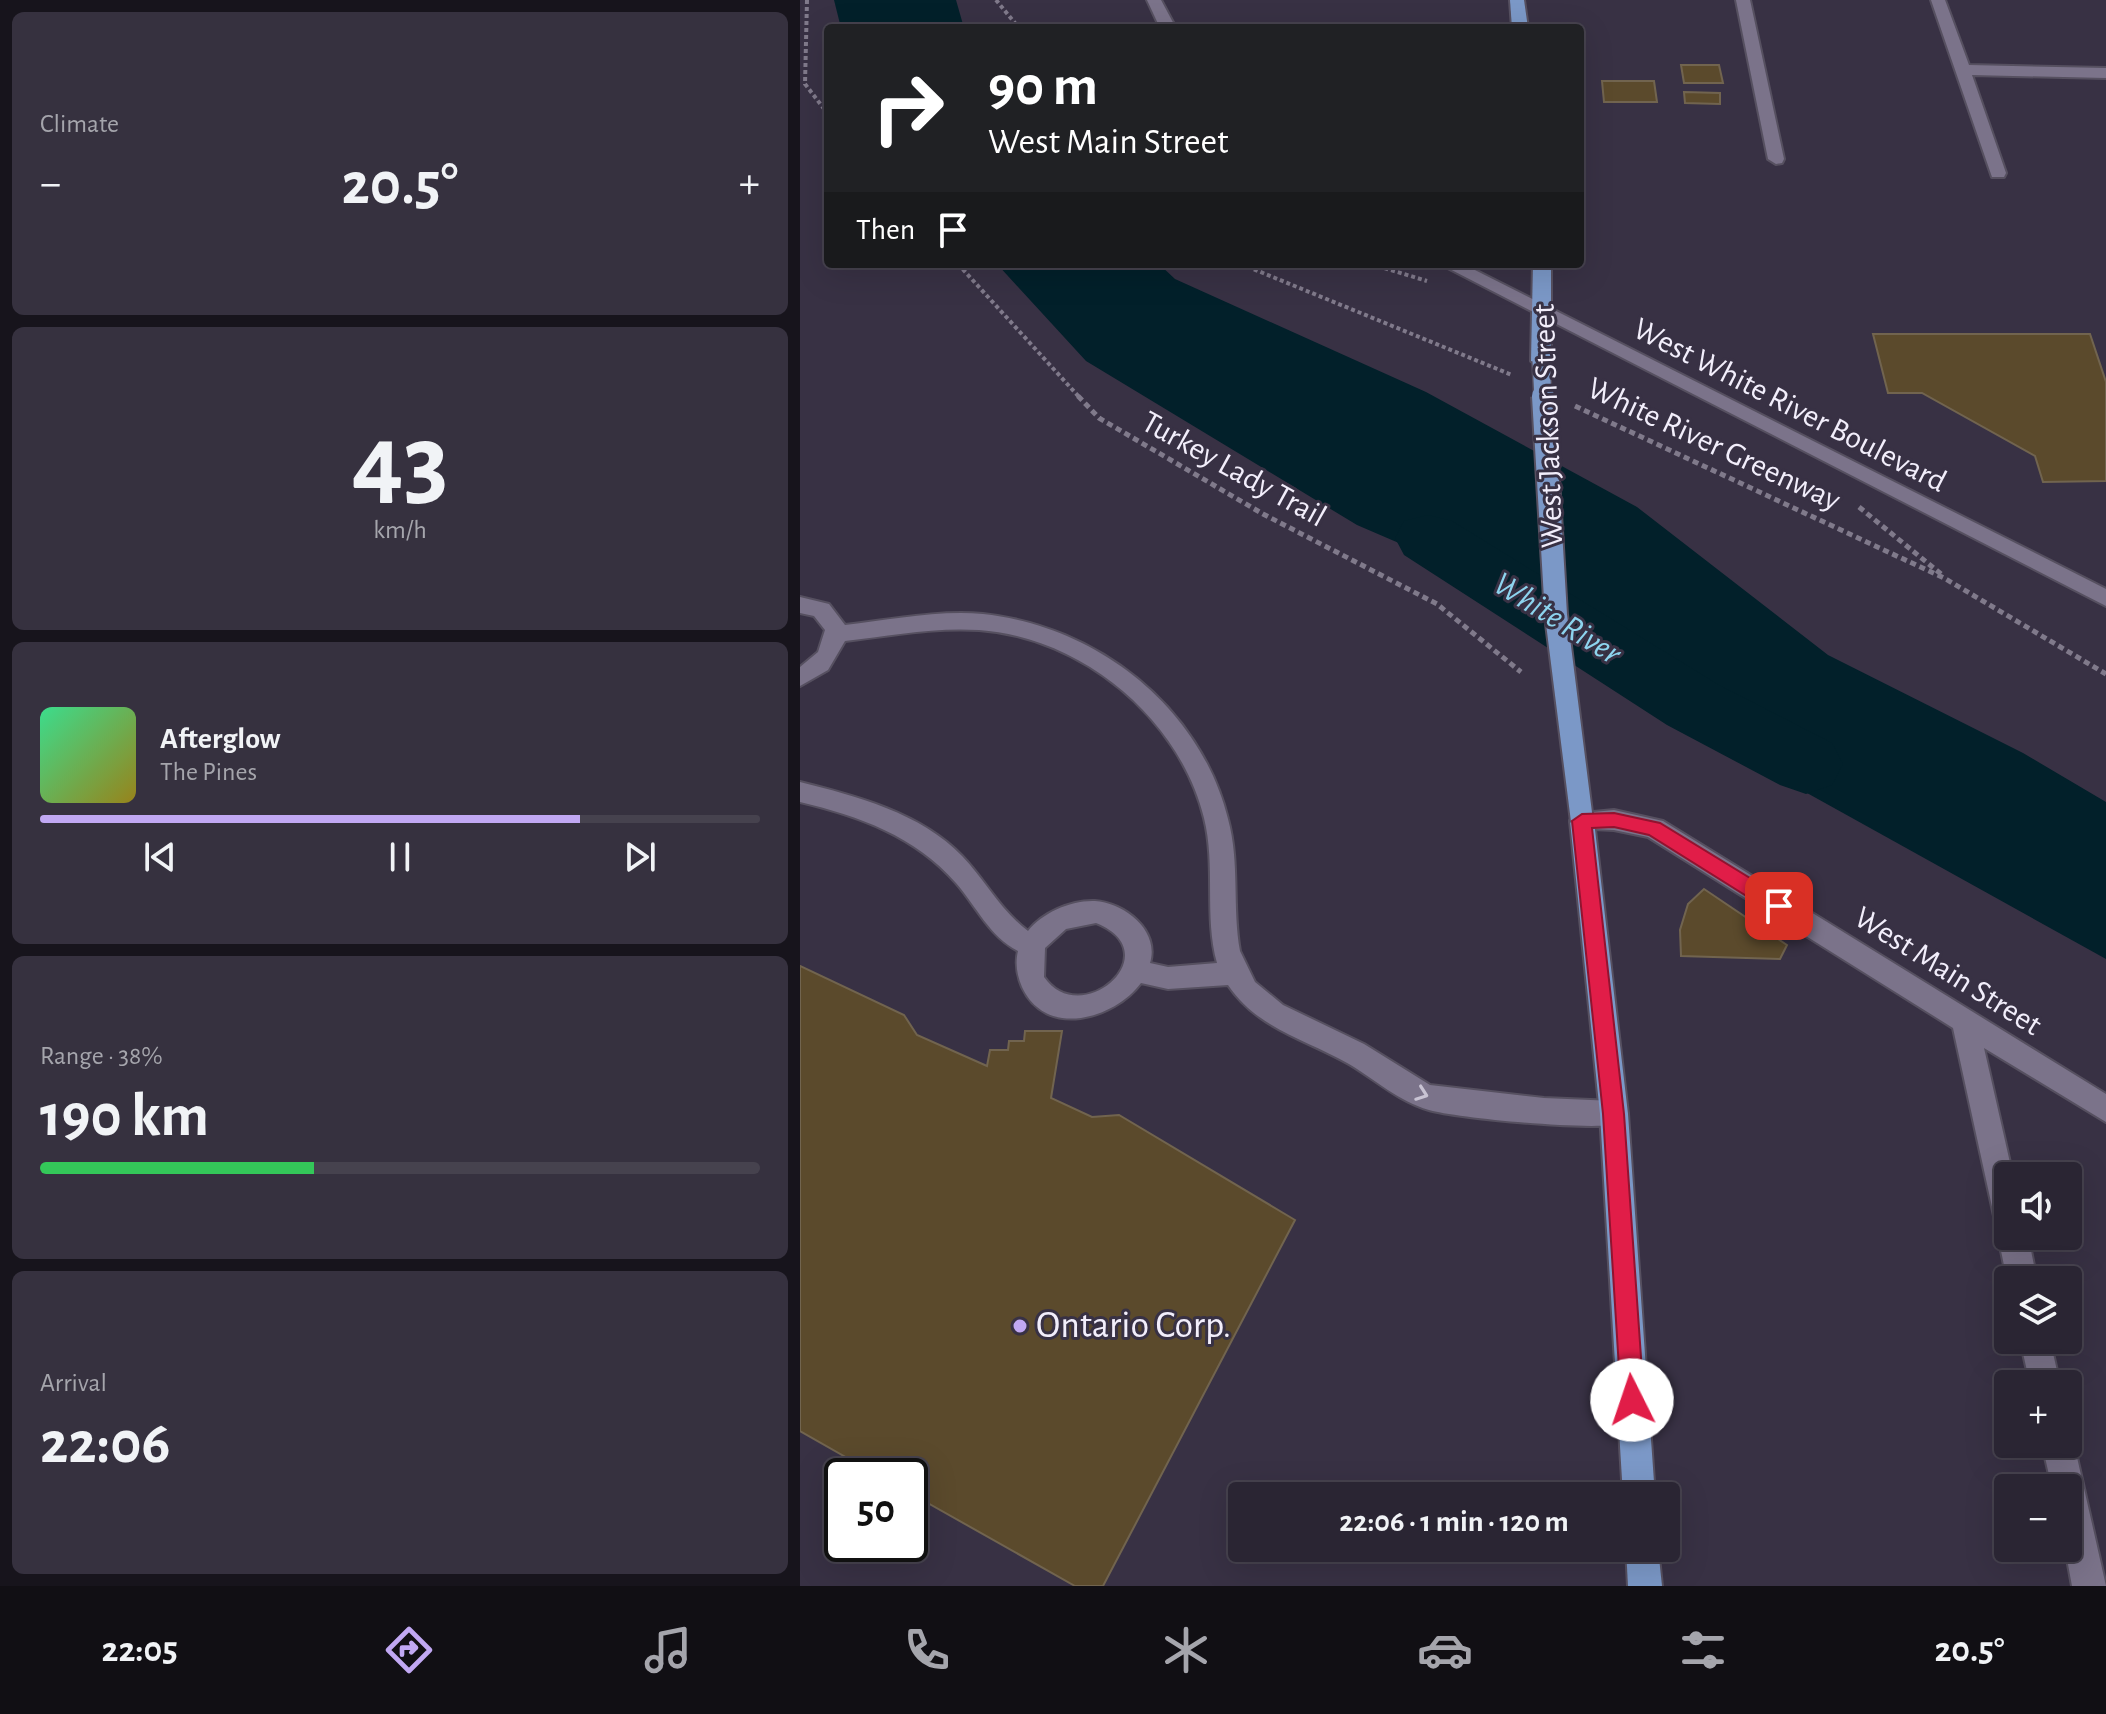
<!DOCTYPE html>
<html lang="en">
<head>
<meta charset="utf-8">
<style>
  :root { --surface:#2a2533; --page:#36313f; --text:#f1f3f6; --muted:#a5a5ac; --line:#46424e; --accent:#c1a8f3 }
  body { margin:0; font-family:"Alegreya Sans",sans-serif; background:var(--page); color:var(--text); height:100vh; display:flex; flex-direction:column; font-size:30px; white-space:nowrap }
  * { box-sizing:border-box; margin:0 }
  p { font-size:26px; color:var(--muted) }
  .icon { flex:none; width:44px; height:44px; fill:none; stroke:currentColor; stroke-width:2; stroke-linecap:round; stroke-linejoin:round }
  .map { position:relative; flex:1; overflow:hidden }
  .side { display:flex; flex-direction:column; gap:12px; padding:12px; background:#17141c; width:800px }
  .side>* { flex:none }
  .guide { position:absolute; left:24px; top:24px; width:760px; height:244px; border-radius:8px; box-shadow:0 8px 32px #0002,0 0 0 2px var(--line); background:#202124; color:#fff; overflow:hidden }
  .controls { position:absolute; left:1194px; top:1162px; display:grid; gap:16px }
  .controls a { display:grid; place-items:center; width:88px; height:88px; border-radius:8px; background:var(--surface); box-shadow:0 8px 32px #0002,0 0 0 2px var(--line); font-size:40px }
  .speed { position:absolute; left:24px; top:1458px; display:flex; gap:16px; font-size:40px; font-weight:700; text-align:center }
  .speed>* { display:grid; place-content:center; width:104px; height:104px; border-radius:50%; background:var(--surface); box-shadow:0 8px 32px #0002,0 0 0 2px var(--line); line-height:1 }
  .speed .limit { border:4px solid #111; border-radius:12px; background:#fff; color:#111 }
  .pin { position:absolute; display:grid; place-items:center; width:68px; height:68px; color:#fff; margin:-34px; border-radius:16px; box-shadow:0 4px 12px #0006 }
  .me { position:absolute; width:88px; margin:-44px; rotate:356deg; stroke-linejoin:round; filter:drop-shadow(0 0 6px #0008) }
  .turn { display:flex; align-items:center; gap:28px; height:168px; padding:0 32px; font-size:36px }
  .turn .icon { width:104px; height:104px; stroke-width:2.5 }
  .turn b { display:block; font-size:56px; line-height:68px }
  .then { display:flex; align-items:center; height:76px; padding:0 32px; background:#0003; gap:16px; font-size:30px }
  .big { font-size:60px; font-weight:700; line-height:1.1 }
  .side .card { flex:1; display:flex; flex-direction:column; justify-content:center; gap:12px; min-width:0; padding:0 28px; border-radius:12px; background:var(--page) }
  .side .dial { align-items:center; gap:0 }
  .dial b { font-size:104px; line-height:1 }
  .song { display:flex; align-items:center; gap:24px }
  .cover { width:96px; height:96px; border-radius:12px; background:linear-gradient(135deg,hsl(150 70% 55%),hsl(50 70% 35%)) }
  .played { height:8px; border-radius:4px; background:linear-gradient(90deg,var(--accent) 75%,var(--line) 75%) }
  .keys { display:flex; justify-content:space-around; direction:ltr }
  .heat { display:flex; justify-content:space-between; align-items:center; font-size:44px; direction:ltr }
  .charge { height:12px; border-radius:6px; background:linear-gradient(90deg,#34c759 38%,var(--line) 0) }
  .trip { position:absolute; left:428px; top:1482px; width:452px; height:80px; border-radius:8px; background:var(--surface); box-shadow:0 8px 32px #0002,0 0 0 2px var(--line); font-weight:700; line-height:80px; text-align:center }
  .tab-bar { display:flex; height:128px; justify-content:space-around; align-items:center; background:#110f14; color:var(--muted) }
  .tab-bar .icon { width:56px; height:56px }
  .tab-bar .current { color:var(--accent) }
  .tab-bar b { font-size:36px; color:var(--text) }
  main { display:flex; flex:1; min-height:0 }
  .map>svg:first-child { display:block }
</style>
</head>
<body>
<main>
<section class="side">
<div class="card"><p>Climate</p>
<div class="heat"><a>−</a><b class="big">20.5°</b><a>+</a></div>
</div>
<div class="card dial"><b>43</b><p>km/h</p></div>
<div class="card">
<div class="song"><i class="cover"></i><div><b>Afterglow</b><p>The Pines</p></div></div>
<div class="played"></div>
<div class="keys"><svg class="icon" aria-label="previous" viewBox="0 0 24 24"><path d="M18 5L8 12l10 7zM5 5v14"/></svg><svg class="icon" aria-label="pause" viewBox="0 0 24 24"><path d="M8 5v14M16 5v14"/></svg><svg class="icon" aria-label="next" viewBox="0 0 24 24"><path d="M6 5l10 7-10 7zM19 5v14"/></svg></div>
</div>
<div class="card"><p>Range · 38%</p><b class="big">190 km</b><div class="charge"></div></div>
<div class="card"><p>Arrival</p><b class="big">22:06</b></div>
</section>
<div class="map">
<svg width="1306" height="1586" viewBox="0 0 1306 1586">
  <rect width="100%" height="100%" fill="#383144"/>
  <!-- water -->
  <g fill="#02202a">
    <polygon points="34,0 156,0 164,28 41,28"/>
    <polygon points="197,264 359,264 375,279 626,392 837,507 1028,655 1223,753 1306,802 1306,959 980,778 843,648 557,525 286,361"/>
  </g>
  <g fill="none" stroke-linecap="round" stroke-linejoin="round">
    <!-- river -->
    <polygon fill="#02202a" fill-rule="evenodd" points="628,515 652,521 919,685 1032,743 1043,764 1032,785 1006,794 980,785 867,725 604,555 595,538 604,521"/>
  </g>
  <!-- building -->
  <g fill="#5b4a2c" stroke="#71644f" stroke-width="2">
    <polygon points="881,65 919,65 923,83 884,83"/>
    <polygon points="802,81 854,81 857,102 804,102"/>
    <polygon points="884,92 920,93 920,104 885,103"/>
    <polygon points="1073,334 1290,334 1306,382 1306,481 1243,482 1235,456 1122,393 1088,393"/>
    <polygon points="904,889 987,945 980,959 881,956 880,930 888,904"/>
    <polygon points="0,966 104,1015 117,1035 187,1066 190,1050 208,1050 209,1041 224,1041 225,1031 262,1031 251,1098 292,1117 319,1115 495,1220 303,1586 275,1586 110,1493 110,1476 79,1476 0,1431"/>
  </g>
  <g fill="none" stroke-linecap="round" stroke-linejoin="round">
    <defs>
      <g id="minor">
        <polygon points="347,0 361,0 376,28 360,28"/>
        <polygon points="936,0 950,0 984,159 982,163 976,164 968,159"/>
        <polygon points="1131,0 1145,0 1169,65 1306,68 1306,78 1172,75 1206,173 1204,177 1192,177"/>
        <polygon points="640,264 663,264 1306,589 1306,606"/>
        <path d="M 0,597 L 29,604 L 45,625 C 90,620 137,610 183,614 C 296,626 400,706 428,819 C 440,863 432,907 440,951 L 455,982 L 483,1005 L 564,1044 L 630,1085 L 744,1098 L 814,1101 L 824,1105 L 828,1114 L 824,1123 C 800,1132 656,1118 629,1110 C 598,1101 576,1080 549,1064 C 505,1039 458,1029 428,985 L 368,989 L 341,983 C 314,1019 246,1039 222,987 C 217,975 215,964 218,951 C 189,936 177,907 156,883 C 115,836 59,816 0,802 L 0,782 C 56,796 121,813 162,856 C 185,880 201,911 228,931 C 242,913 271,900 295,901 C 324,903 360,930 350,963 L 368,967 L 417,963 C 404,916 416,866 404,818 C 379,717 281,637 179,630 C 134,627 89,636 45,641 L 28,670 L 0,686 L 0,667 L 18,652 L 25,630 L 14,616 L 0,613 ZM 296,923 C 371,953 281,1031 244,977 L 245,948 L 266,929 Z"/>
        <polygon points="814,810 863,821 1306,1094 1306,1122 1184,1048 1213,1176 1208,1176 1208,1236 1228,1236 1237,1280 1207,1280 1198,1236 1202,1227 1194,1216 1153,1028 848,837 814,830 773,828 770,821 773,814"/>
        <polygon points="1220,1340 1250,1340 1260,1384 1230,1384"/>
        <polygon points="1269,1433 1274,1444 1306,1586 1272,1586 1265,1548 1268,1548 1268,1488 1252,1488 1242,1444 1268,1444"/>
      </g>
      <g id="major">
        <polygon points="710,0 724,0 728,28 712,28"/>
        <polygon points="733,264 751,264 751,361 741,367 731,361"/>
        <polygon points="782,811 791,814 794,821 828,1114 855,1496 823,1496 800,1114 770,821 773,814"/>
        <polygon points="826,1548 858,1548 862,1586 828,1586"/>
      </g>
    </defs>
    <!-- minor casing -->
    <use href="#minor" stroke="#565060" stroke-width="4"/>
    <!-- major casing -->
    <use href="#major" stroke="#565060" stroke-width="4"/>
    <!-- path-far1 -->
    <g stroke="#807a8b" stroke-width="4" stroke-dasharray="4 3" stroke-linecap="butt">
      <polyline points="7,0 5,84 28,114"/>
      <polyline points="196,0 219,28"/>
      <polyline points="158,264 280,398"/>
      <polyline points="441,264 712,375"/>
      <polyline points="571,264 627,281"/>
    </g>
    <!-- path -->
    <g stroke="#807a8b" stroke-width="5" stroke-dasharray="6 4" stroke-linecap="butt">
      <polyline points="278,396 299,418 463,514 637,604 721,672"/>
      <polyline points="775,406 1144,578 1306,674"/>
      <polyline points="1059,507 1141,574"/>
    </g>
    <!-- minor -->
    <use href="#minor" fill="#7b738a" fill-rule="evenodd"/>
    <!-- major -->
    <use href="#major" fill="#7b98c7" fill-rule="evenodd"/>
    <defs>
      <polyline id="major-bridge-far1" points="741,361 743,398"/>
      <polyline id="major-bridge" points="743,396 756,615 782,821"/>
    </defs>
    <!-- major-bridge-far1 casing -->
    <use href="#major-bridge-far1" stroke="#565060" stroke-width="20" stroke-linecap="butt"/>
    <!-- major-bridge casing -->
    <use href="#major-bridge" stroke="#565060" stroke-width="26" stroke-linecap="butt"/>
    <!-- major-bridge-far1 -->
    <use href="#major-bridge-far1" stroke="#7b98c7" stroke-width="17"/>
    <!-- major-bridge -->
    <use href="#major-bridge" stroke="#7b98c7" stroke-width="22"/>
  </g>
  <!-- one-way arrows -->
  <defs><path id="oneway-chevron" d="M-2-3.5L2.5 0L-2 3.5" fill="none" stroke-width="1.6" stroke-linecap="round" stroke-linejoin="round" transform="scale(2)"/></defs>
  <use stroke="#c8c3d3" href="#oneway-chevron" transform="translate(622 1094) rotate(20)"/>
  <!-- route -->
  <polygon fill="#e11d48" stroke="#92132f" stroke-width="2" points="814,813 860,823 986,900 989,906 986,912 972,912 849,835 814,827 792,828 824,1114 844,1400 841,1409 832,1412 824,1409 821,1400 803,1114 772,821 782,814"/>
  <!-- markers -->
  <circle fill="#c1a8f3" stroke="#383144" stroke-width="3" cx="220" cy="1326" r="8"/>
  <g text-anchor="middle" dominant-baseline="central" stroke-width="6" stroke-linejoin="round" paint-order="stroke">
    <!-- street labels -->
    <g font-size="32" fill="#f2eefb" stroke="#383144">
      <text transform="translate(990 405) rotate(27)">West White River Boulevard</text>
      <text transform="translate(748 426) rotate(-92)">West Jackson Street</text>
      <text transform="translate(914 444) rotate(25)">White River Greenway</text>
      <text transform="translate(434 469) rotate(29)">Turkey Lady Trail</text>
      <text transform="translate(1148 971) rotate(32)">West Main Street</text>
    </g>
    <!-- water labels -->
    <g font-size="34" font-style="italic" fill="#8dd4ee" stroke="#383144">
      <text transform="translate(757 619) rotate(32)">White River</text>
    </g>
    <!-- near-poi labels -->
    <g font-size="38" fill="#f2eefb" stroke="#383144" text-anchor="start">
      <text x="236" y="1326">Ontario Corp.</text>
    </g>
  </g>
</svg>
<div class="controls">
<a><svg class="icon" aria-label="sound" viewBox="0 0 24 24"><path d="M4 9h4l5-4v14l-5-4H4zM17 9q2 3 0 6"/></svg></a>
<a><svg class="icon" aria-label="layers" viewBox="0 0 24 24"><path d="M12 4l9 5-9 5-9-5zM3 14l9 5 9-5"/></svg></a>
<a>+</a>
<a>−</a>
</div>
<div class="speed"><div class="limit">50</div></div>
<div class="pin" style="left:979px;top:906px;background:#d93025"><svg class="icon" aria-label="arrive" viewBox="0 0 24 24"><path d="M6 21V4h12l-3 4 3 4H6"/></svg></div>
<svg class="me" style="left:832px;top:1400px" viewBox="-20 -20 40 40"><circle r="19" fill="#fff"/><path d="M0-13L10 11 0 6-10 11z" fill="#e11d48"/></svg>
<div class="trip">22:06 · 1 min · 120 m</div>
<div class="guide">
<div class="turn"><svg class="icon" aria-label="right" viewBox="0 0 24 24"><path d="M7 20v-9h11M14 6l5 5-5 5"/></svg><div><b>90 m</b>West Main Street</div></div>
<div class="then">Then<svg class="icon" aria-label="arrive" viewBox="0 0 24 24"><path d="M6 21V4h12l-3 4 3 4H6"/></svg></div>
</div>
</div>
</main>
<nav class="tab-bar">
<b>22:05</b>
<svg class="icon current" aria-label="directions" viewBox="0 0 24 24"><path d="M12 3l9 9-9 9-9-9zM9 14v-3h6M13 9l2 2-2 2"/></svg>
<svg class="icon" aria-label="music" viewBox="0 0 24 24"><path d="M9 18V5l10-2v13"/><circle cx="6" cy="18" r="3"/><circle cx="16" cy="16" r="3"/></svg>
<svg class="icon" aria-label="phone" viewBox="0 0 24 24"><path d="M5 4h4l2 5-3 2q2 4 5 5l2-3 5 2v4C11 20 4 13 5 4z"/></svg>
<svg class="icon" aria-label="climate" viewBox="0 0 24 24"><path d="M12 3v18M4 7l16 10M4 17L20 7"/></svg>
<svg class="icon" aria-label="car" viewBox="0 0 24 24"><path d="M5 17H2v-5l4-1 3-4h7l3 4 3 1v5h-3M9 17h6M6 11h13"/><circle cx="7" cy="17" r="2"/><circle cx="17" cy="17" r="2"/></svg>
<svg class="icon" aria-label="filters" viewBox="0 0 24 24"><path d="M4 7h16M4 17h16"/><circle cx="9" cy="7" r="2"/><circle cx="15" cy="17" r="2"/></svg>
<b>20.5°</b>
</nav>
</body>
</html>
